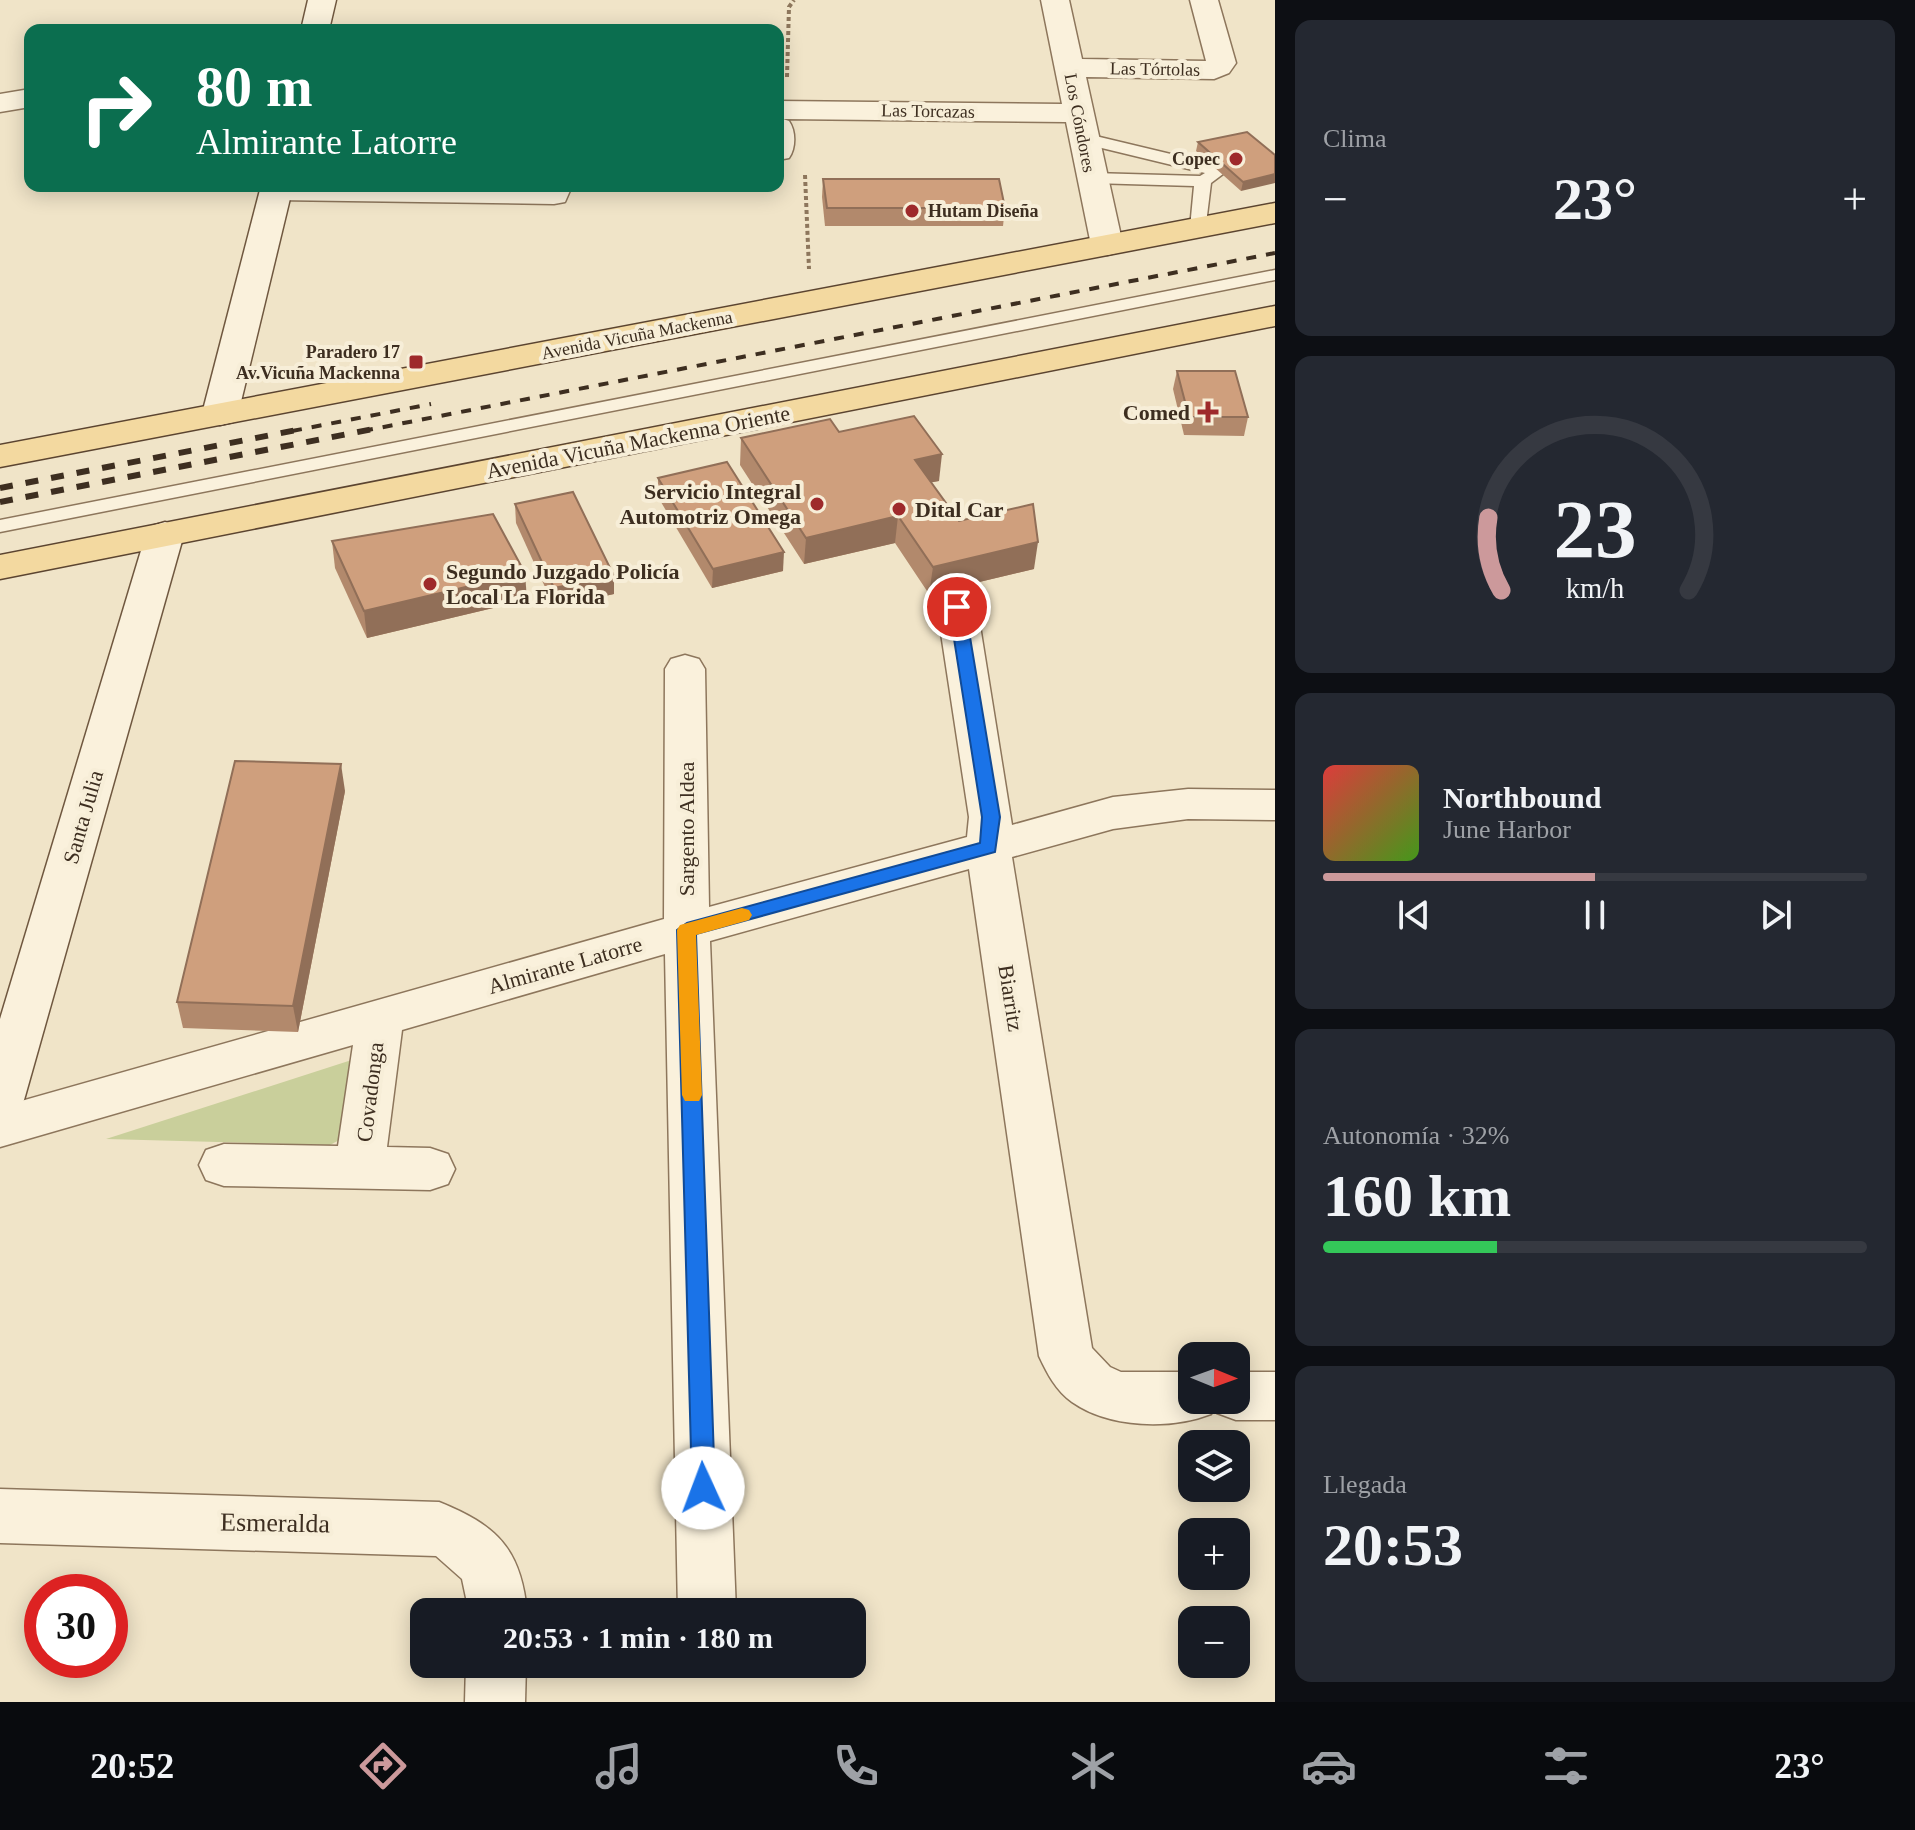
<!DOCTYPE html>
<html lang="es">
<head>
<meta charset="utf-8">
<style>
  :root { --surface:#171b24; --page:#242831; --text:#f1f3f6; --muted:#9ea1a6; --line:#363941; --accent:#cc999b }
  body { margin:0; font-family:"Times New Roman",serif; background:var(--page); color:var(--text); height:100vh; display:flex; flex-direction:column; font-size:30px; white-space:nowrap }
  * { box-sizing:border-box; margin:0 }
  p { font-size:26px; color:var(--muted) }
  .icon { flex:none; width:44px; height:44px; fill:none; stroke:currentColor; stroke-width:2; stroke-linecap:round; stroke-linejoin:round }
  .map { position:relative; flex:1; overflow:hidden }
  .panel { display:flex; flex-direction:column; gap:20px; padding:20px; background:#0d0f14; width:640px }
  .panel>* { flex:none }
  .top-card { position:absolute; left:24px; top:24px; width:760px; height:168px; border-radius:16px; box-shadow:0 4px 20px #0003; background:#0b6e4f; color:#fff; overflow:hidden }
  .needle { width:52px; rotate:91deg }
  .fabs { position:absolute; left:1178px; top:1342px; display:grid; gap:16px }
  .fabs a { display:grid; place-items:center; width:72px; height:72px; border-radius:16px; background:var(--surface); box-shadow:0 4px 20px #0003; font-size:40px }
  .speed { position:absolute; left:24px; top:1574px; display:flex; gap:16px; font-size:40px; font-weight:700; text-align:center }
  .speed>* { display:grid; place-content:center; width:104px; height:104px; border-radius:50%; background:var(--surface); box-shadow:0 4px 20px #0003; line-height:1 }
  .speed .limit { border:12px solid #d22; background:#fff; color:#111 }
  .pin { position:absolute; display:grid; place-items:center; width:68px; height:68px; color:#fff; margin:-34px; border:4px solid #fff; border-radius:50%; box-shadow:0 2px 8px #0007 }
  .me { position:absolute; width:88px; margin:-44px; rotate:358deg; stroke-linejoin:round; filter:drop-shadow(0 0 6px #0008) }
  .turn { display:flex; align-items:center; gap:28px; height:168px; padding:0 40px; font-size:36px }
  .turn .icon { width:104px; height:104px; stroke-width:2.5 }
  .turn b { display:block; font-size:56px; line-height:68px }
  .big { font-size:60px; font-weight:800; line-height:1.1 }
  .panel .widget { flex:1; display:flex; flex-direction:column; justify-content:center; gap:12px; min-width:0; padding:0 28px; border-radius:16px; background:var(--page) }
  .panel .dial { align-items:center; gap:0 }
  .dial svg { height:208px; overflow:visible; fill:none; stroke:var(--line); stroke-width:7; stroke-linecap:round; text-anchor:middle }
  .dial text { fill:var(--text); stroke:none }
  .song { display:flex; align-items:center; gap:24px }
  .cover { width:96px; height:96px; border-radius:12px; background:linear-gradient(135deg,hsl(0 70% 55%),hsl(100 70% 35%)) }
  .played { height:8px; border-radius:4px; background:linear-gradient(90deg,var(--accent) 50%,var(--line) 50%) }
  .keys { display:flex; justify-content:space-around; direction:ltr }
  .heat { display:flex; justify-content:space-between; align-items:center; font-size:44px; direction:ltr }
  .charge { height:12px; border-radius:6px; background:linear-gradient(90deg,#34c759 32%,var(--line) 0) }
  .trip { position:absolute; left:410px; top:1598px; width:456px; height:80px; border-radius:16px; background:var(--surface); box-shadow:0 4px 20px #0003; font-weight:800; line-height:80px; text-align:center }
  .tab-bar { display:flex; height:128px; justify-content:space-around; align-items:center; background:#090b0e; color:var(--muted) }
  .tab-bar .icon { width:56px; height:56px }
  .tab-bar .active { color:var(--accent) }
  .tab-bar b { font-size:36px; color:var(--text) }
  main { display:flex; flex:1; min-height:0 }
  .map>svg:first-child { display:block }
</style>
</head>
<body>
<main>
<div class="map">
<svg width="1275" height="1702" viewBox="0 0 1275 1702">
  <rect width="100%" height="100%" fill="#f0e4c8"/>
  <!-- green -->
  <polygon fill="#c9cf9b" points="364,1056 354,1132 330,1145 106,1139"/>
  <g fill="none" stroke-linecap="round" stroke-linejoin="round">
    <defs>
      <g id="lane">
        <polygon points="1083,133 1225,167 1227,171 1211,183 1205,232 1199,233 1190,228 1194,186 1092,183 1083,178 1092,173 1200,176 1205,173 1077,142 1075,138"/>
        <polygon points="1275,270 1275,280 0,532 0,520"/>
      </g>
      <g id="street">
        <path d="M 1041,0 L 1069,0 L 1082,59 L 1206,61 L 1190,0 L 1218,0 L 1236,63 L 1229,73 L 1214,79 L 1086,77 L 1123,245 L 1119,252 L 1107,255 L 1095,252 L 1091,245 L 1066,122 L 783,119 L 789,121 C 796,131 796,148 789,158 L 778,160 L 778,101 L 1062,104 Z"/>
        <polygon points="30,89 30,107 0,112 0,94"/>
        <polygon points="264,186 572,186 565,202 554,204 276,200 265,198 260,191"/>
        <path d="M 957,594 L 971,598 L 977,607 L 1012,825 L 1113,797 L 1188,789 L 1275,790 L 1275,820 L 1188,819 L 1113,829 L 1012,857 L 1092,1348 L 1110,1367 L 1121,1372 L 1192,1372 L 1192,1400 L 1236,1400 L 1236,1372 L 1275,1372 L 1275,1420 L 1236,1420 L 1217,1413 L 1214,1408 L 1211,1414 C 1170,1430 1109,1428 1072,1402 C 1056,1391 1047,1373 1039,1356 L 969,869 L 710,941 L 736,1612 L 678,1612 L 665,954 L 402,1030 L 387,1147 L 430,1148 L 448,1154 L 455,1169 L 448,1184 L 430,1190 L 224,1186 L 206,1180 L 199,1165 L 206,1150 L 224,1144 L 338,1146 L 353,1045 L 0,1147 L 0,1107 L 664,919 L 665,669 L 671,659 L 685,655 L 699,659 L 705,669 L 709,907 L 967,837 L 969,817 L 937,607 L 943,598 Z"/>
        <path d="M 0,1489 L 439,1502 C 496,1525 521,1548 527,1612 L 469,1612 L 462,1579 L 436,1556 L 0,1543 Z"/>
        <polygon points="466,1664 526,1664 525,1702 465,1702"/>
      </g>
      <g id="secondary">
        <polygon points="308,0 336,0 329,30 301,30"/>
        <polygon points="261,186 293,186 238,414 233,422 220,425 207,422 202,414"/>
        <polygon points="165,522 178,526 184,534 24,1100 17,1114 0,1120 0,1019 146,534 152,526"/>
      </g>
      <g id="primary">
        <polygon points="1275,203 1275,223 0,467 0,445"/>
        <polygon points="1275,306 1275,326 0,579 0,555"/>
      </g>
    </defs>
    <!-- lane casing -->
    <use href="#lane" stroke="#8d765c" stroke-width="3"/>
    <!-- street casing -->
    <use href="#street" stroke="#8d765c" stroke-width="3"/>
    <!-- secondary casing -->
    <use href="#secondary" stroke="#6f573f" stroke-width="3"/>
    <!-- primary casing -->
    <use href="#primary" stroke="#5b4430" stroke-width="3"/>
    <!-- path -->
    <g stroke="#8d765c" stroke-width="4" stroke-dasharray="4 3" stroke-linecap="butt">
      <polyline points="787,77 789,7 794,0"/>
      <polyline points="805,175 809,269"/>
    </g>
    <!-- lane -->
    <use href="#lane" fill="#faf1dc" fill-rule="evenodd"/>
    <!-- street -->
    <use href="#street" fill="#faf1dc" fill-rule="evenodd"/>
    <!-- secondary -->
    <use href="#secondary" fill="#faf1dc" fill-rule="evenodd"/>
    <!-- primary -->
    <use href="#primary" fill="#f3d9a0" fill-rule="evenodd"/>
    <!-- rail-far1 -->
    <g stroke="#3d2e20" stroke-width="4" stroke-dasharray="10 10" stroke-linecap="butt">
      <polyline points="292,431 431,404"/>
      <polyline points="363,431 1275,253"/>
    </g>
    <!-- rail -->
    <g stroke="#3d2e20" stroke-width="6" stroke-dasharray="13 13" stroke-linecap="butt">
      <polyline points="0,488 302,429"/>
      <polyline points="0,502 373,429"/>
    </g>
  </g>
  <!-- wall -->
  <g fill="#b2896c">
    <polygon points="1198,142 1275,155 1241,191 1196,151"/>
    <polygon points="823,179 1005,208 1003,226 825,226 822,197"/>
    <polygon points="1177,371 1248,417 1244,436 1184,435 1173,389"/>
    <polygon points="839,432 939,481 931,482 959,521 1034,569 929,594 895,543 804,564 740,465 741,438"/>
    <polygon points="658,478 783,571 712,588 658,497"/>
    <polygon points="515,504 614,594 554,607 516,523"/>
    <polygon points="332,541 527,600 367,638 335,568"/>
    <polygon points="345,791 298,1032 183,1028 177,1002"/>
  </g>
  <!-- shaded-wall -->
  <g fill="#916f58">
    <polygon points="1275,174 1275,183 1241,191 1243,182"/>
    <polygon points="942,454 939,481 912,486 915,460"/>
    <polygon points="898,516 895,543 804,564 806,538"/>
    <polygon points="1038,542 1034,569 929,594 933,567"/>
    <polygon points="784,552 783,571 712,588 713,569"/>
    <polygon points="525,573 527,600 367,638 364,611"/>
    <polygon points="614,576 614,594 554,607 554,588"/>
    <polygon points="341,764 345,791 298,1032 293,1006"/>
  </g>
  <!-- building -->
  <g fill="#cf9f7d" stroke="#916f58" stroke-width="2">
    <polygon points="1247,132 1275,155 1275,174 1243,182 1198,142"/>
    <polygon points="823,179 999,179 1005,208 827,208"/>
    <polygon points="1177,371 1235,371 1248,417 1189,417"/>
    <polygon points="914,416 942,454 915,460 959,521 1033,504 1038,542 933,567 898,516 806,538 741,438 830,419 839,432"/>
    <polygon points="727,462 784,552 713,569 658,478"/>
    <polygon points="573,492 614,576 554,588 515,504"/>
    <polygon points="493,514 525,573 364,611 332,541"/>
    <polygon points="235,761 341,764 293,1006 177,1002"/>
  </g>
  <!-- route -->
  <polygon fill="#1a73e8" stroke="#114b97" stroke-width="2" points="957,602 965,607 1000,817 995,852 696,934 715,1488 712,1496 703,1499 695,1496 692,1488 677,930 687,923 980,843 982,817 949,607"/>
  <!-- slow -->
  <polygon fill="#f59e0b" points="742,908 749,910 752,915 749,920 696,935 702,1095 699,1101 685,1101 682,1095 677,930 680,925"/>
  <!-- markers -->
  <g fill="#9e2a2b" stroke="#f7eed8" stroke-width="3">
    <circle cx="1236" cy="159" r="8"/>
    <circle cx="912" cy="211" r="8"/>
    <rect x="408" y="354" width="16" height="16" rx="4"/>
    <path d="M1204 400h8v8h8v8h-8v8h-8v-8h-8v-8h8z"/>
    <circle cx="817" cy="504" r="8"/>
    <circle cx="899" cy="509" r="8"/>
    <circle cx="430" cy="584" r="8"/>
  </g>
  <g text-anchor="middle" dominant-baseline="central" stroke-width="8" stroke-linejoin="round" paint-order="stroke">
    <!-- far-street labels -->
    <g font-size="18" fill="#3d2e20" stroke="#f7eed8">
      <text transform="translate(1155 69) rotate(1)">Las Tórtolas</text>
      <text transform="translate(928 111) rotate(1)">Las Torcazas</text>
      <text transform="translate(1080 123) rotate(79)">Los Cóndores</text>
      <text transform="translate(637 335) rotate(-11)">Avenida Vicuña Mackenna</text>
    </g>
    <!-- far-poi labels -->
    <g font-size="18" font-weight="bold" fill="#3d2e20" stroke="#f7eed8" text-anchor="end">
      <text x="1220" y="159">Copec</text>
      <text x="928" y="211" text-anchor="start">Hutam Diseña</text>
      <text x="400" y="352">Paradero 17<tspan x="400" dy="21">Av.Vicuña Mackenna</tspan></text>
    </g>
    <!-- poi labels -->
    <g font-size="22" font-weight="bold" fill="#3d2e20" stroke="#f7eed8" text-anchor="end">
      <text x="1190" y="412">Comed</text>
      <text x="801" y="491">Servicio Integral<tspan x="801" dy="25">Automotriz Omega</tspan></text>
      <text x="915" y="509" text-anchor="start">Dital Car</text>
      <text x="446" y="571" text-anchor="start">Segundo Juzgado Policía<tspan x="446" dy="25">Local La Florida</tspan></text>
    </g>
    <!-- street labels -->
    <g font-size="22" fill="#3d2e20" stroke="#f7eed8">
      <text transform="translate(638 442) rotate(-11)">Avenida Vicuña Mackenna Oriente</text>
      <text transform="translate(83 817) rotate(-74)">Santa Julia</text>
      <text transform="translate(686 829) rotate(-90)">Sargento Aldea</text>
      <text transform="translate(565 965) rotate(-16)">Almirante Latorre</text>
      <text transform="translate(1011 998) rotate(81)">Biarritz</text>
      <text transform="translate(370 1092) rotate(-83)">Covadonga</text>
    </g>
    <!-- near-street labels -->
    <g font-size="26" fill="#3d2e20" stroke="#f7eed8">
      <text transform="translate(275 1523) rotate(1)">Esmeralda</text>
    </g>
  </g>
</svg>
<div class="fabs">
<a><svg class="needle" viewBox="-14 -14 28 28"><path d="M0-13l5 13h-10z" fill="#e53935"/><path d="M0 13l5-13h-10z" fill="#9ea1a6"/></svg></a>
<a><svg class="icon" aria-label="layers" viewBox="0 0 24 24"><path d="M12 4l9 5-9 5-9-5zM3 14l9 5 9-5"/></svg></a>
<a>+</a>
<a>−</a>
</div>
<div class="speed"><div class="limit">30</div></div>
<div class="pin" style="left:957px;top:607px;background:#d93025"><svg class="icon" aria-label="arrive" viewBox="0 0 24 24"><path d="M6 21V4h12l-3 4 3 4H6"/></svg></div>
<svg class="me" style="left:703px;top:1488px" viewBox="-20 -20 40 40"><circle r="19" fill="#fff"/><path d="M0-13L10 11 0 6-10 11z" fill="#1a73e8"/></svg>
<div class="trip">20:53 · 1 min · 180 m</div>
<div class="top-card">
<div class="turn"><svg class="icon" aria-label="right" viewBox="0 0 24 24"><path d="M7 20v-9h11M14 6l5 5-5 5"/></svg><div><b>80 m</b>Almirante Latorre</div></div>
</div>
</div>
<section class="panel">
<div class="widget"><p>Clima</p>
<div class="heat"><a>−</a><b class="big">23°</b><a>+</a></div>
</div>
<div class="widget dial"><svg viewBox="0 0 100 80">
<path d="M14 69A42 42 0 1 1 86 69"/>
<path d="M14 69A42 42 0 0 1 9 41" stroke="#cc999b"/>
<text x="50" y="56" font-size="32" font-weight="700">23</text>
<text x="50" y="72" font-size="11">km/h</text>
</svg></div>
<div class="widget">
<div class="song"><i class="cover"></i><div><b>Northbound</b><p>June Harbor</p></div></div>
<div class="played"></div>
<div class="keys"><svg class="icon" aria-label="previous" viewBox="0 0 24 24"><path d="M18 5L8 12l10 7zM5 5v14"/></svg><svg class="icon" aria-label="pause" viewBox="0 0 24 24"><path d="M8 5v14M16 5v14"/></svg><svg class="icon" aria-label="next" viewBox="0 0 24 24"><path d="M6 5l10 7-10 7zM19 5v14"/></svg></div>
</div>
<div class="widget"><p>Autonomía · 32%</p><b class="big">160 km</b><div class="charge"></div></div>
<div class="widget"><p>Llegada</p><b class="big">20:53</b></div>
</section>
</main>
<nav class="tab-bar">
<b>20:52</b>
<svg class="icon active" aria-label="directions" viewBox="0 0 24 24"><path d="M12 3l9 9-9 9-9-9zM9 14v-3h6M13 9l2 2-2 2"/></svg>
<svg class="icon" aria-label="music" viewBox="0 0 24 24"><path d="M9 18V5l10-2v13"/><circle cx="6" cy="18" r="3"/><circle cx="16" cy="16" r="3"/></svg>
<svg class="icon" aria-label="phone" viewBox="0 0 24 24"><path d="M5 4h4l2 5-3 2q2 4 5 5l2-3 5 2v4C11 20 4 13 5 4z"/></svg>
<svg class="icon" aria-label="climate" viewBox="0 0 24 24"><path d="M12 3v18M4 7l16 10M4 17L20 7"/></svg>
<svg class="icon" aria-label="car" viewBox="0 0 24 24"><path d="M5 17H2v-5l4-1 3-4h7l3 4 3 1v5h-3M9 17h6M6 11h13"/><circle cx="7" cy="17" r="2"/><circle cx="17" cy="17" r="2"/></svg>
<svg class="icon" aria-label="filters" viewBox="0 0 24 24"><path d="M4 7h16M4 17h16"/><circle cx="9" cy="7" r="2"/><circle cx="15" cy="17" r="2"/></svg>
<b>23°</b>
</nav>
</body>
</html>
